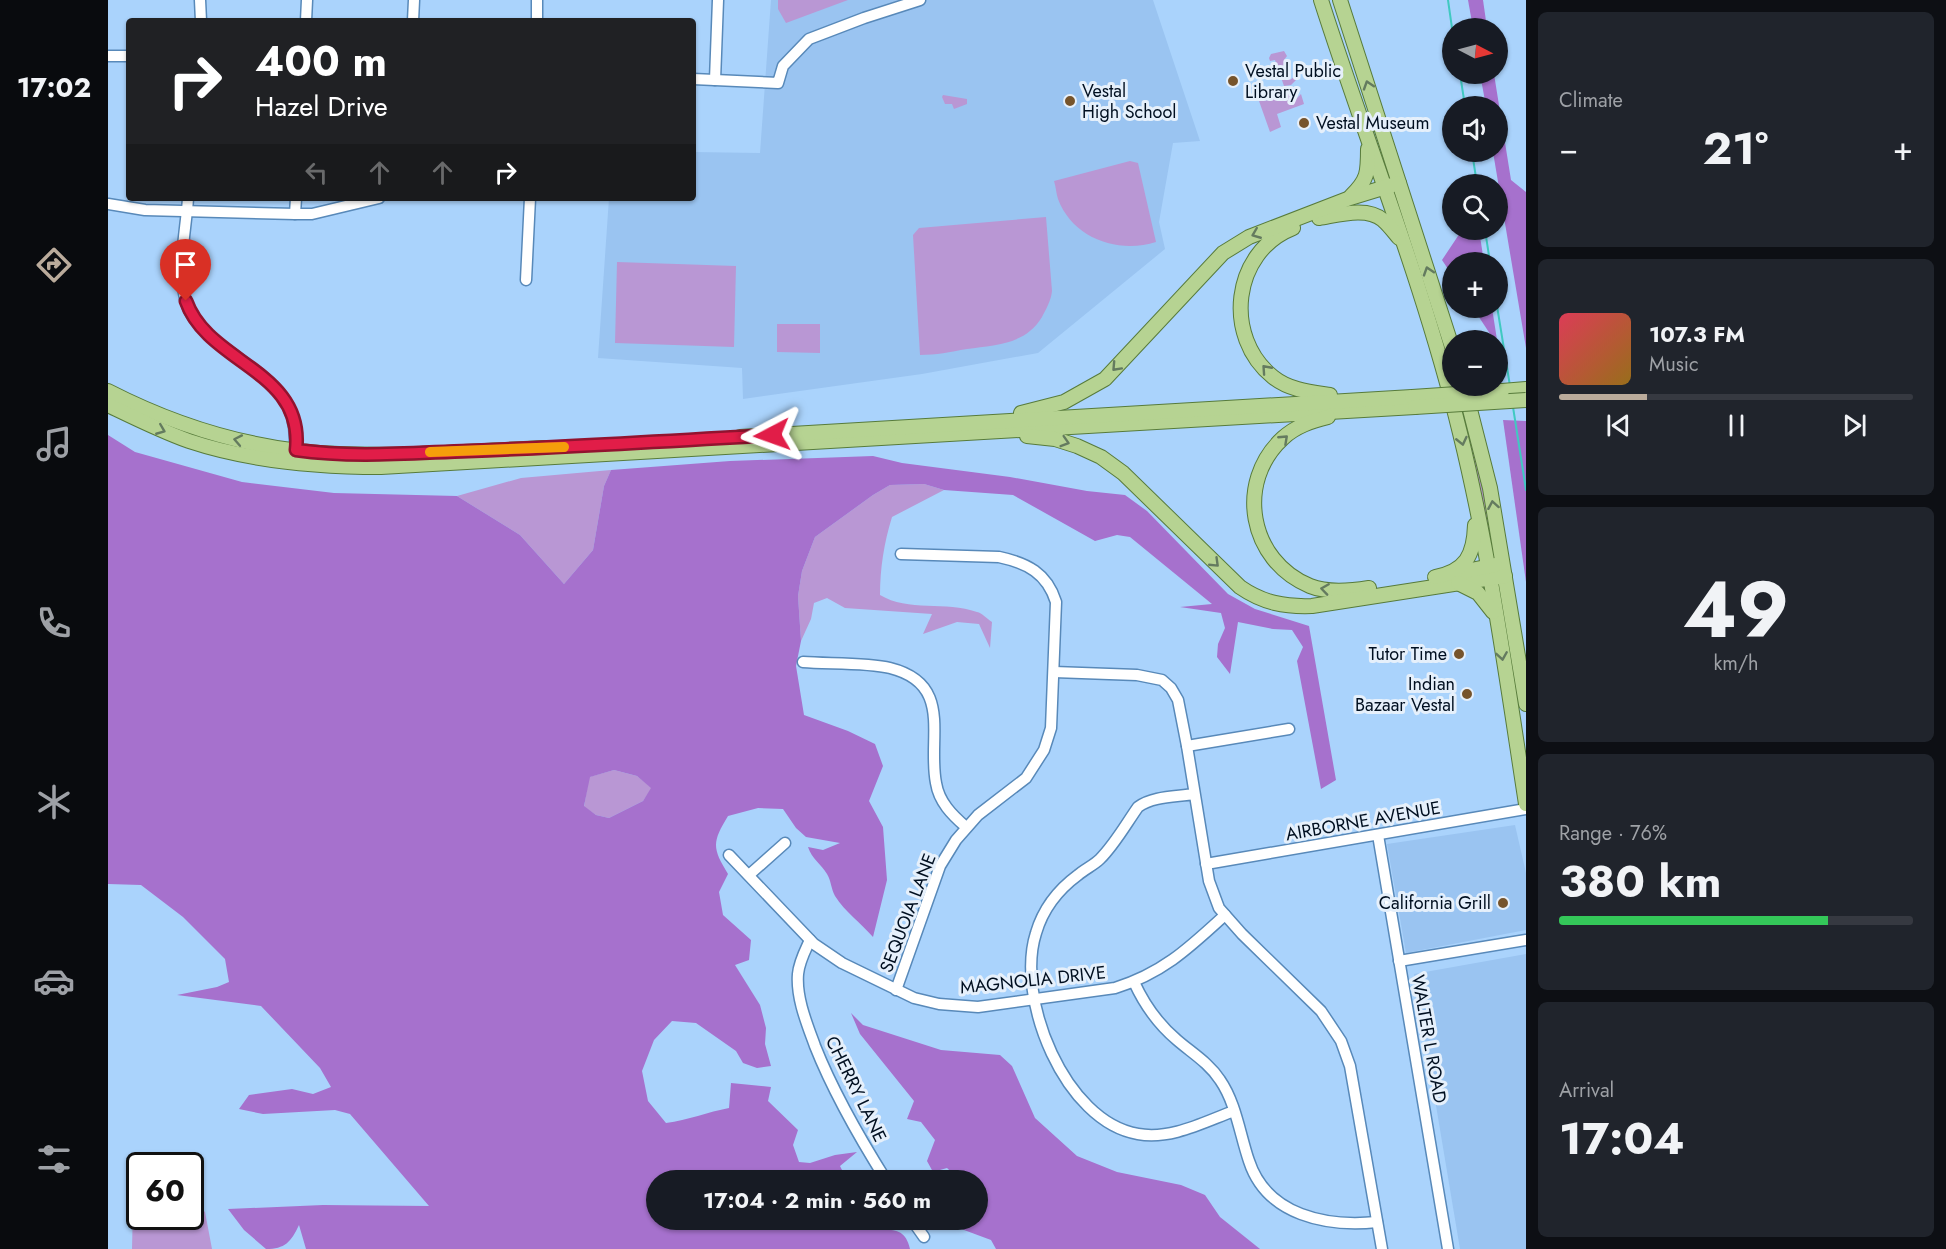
<!DOCTYPE html>
<html lang="en">
<head>
<meta charset="utf-8">
<style>
  :root { --surface:#171b24; --page:#20242c; --text:#f1f3f6; --muted:#9ea1a6; --line:#363941; --accent:#baab9b }
  body { margin:0; font-family:Jost,sans-serif; background:var(--page); color:var(--text); height:100vh; display:flex; flex-direction:column; font-size:22px; white-space:nowrap }
  * { box-sizing:border-box; margin:0 }
  p { font-size:20px; color:var(--muted) }
  .icon { flex:none; width:33px; height:33px; fill:none; stroke:currentColor; stroke-width:2; stroke-linecap:round; stroke-linejoin:round }
  .map { position:relative; flex:1; overflow:hidden }
  .sheet { display:flex; flex-direction:column; gap:12px; padding:12px; background:#0d0f14; width:420px }
  .sheet>* { flex:none }
  .guide { position:absolute; left:18px; top:18px; width:570px; height:183px; border-radius:6px; box-shadow:0 2px 4px #0004; background:#202124; color:#fff; overflow:hidden }
  .needle { width:39px; rotate:96deg }
  .tools { position:absolute; left:1334px; top:18px; display:grid; gap:12px }
  .tools a { display:grid; place-items:center; width:66px; height:66px; border-radius:50%; background:var(--surface); box-shadow:0 2px 4px #0004; font-size:30px }
  .speed { position:absolute; left:18px; top:1152px; display:flex; gap:12px; font-size:30px; font-weight:700; text-align:center }
  .speed>* { display:grid; place-content:center; width:78px; height:78px; border-radius:50%; background:var(--surface); box-shadow:0 2px 4px #0004; line-height:1 }
  .speed .limit { border:3px solid #111; border-radius:9px; background:#fff; color:#111 }
  .pin { position:absolute; display:grid; place-items:center; width:51px; height:51px; color:#fff; margin:-62px -26px; border-radius:50% 50% 50% 0; rotate:-45deg; box-shadow:0 0 6px #0007 }
  .pin .icon { rotate:45deg }
  .me { position:absolute; width:66px; margin:-33px; rotate:266deg; stroke-linejoin:round; filter:drop-shadow(0 0 4px #0008) }
  .turn { display:flex; align-items:center; gap:21px; height:126px; padding:0 30px; font-size:27px }
  .turn .icon { width:78px; height:78px; stroke-width:2.5 }
  .turn b { display:block; font-size:42px; line-height:51px }
  .lanes { display:flex; align-items:center; height:57px; padding:0 30px; background:#0003; justify-content:center; gap:30px; direction:ltr }
  .lanes .off { opacity:.35 }
  .big { font-size:45px; font-weight:700; line-height:1.1 }
  .sheet .tile { flex:1; display:flex; flex-direction:column; justify-content:center; gap:9px; min-width:0; padding:0 21px; border-radius:9px; background:var(--page) }
  .sheet .dial { align-items:center; gap:0 }
  .dial b { font-size:78px; line-height:1 }
  .song { display:flex; align-items:center; gap:18px }
  .cover { width:72px; height:72px; border-radius:9px; background:linear-gradient(135deg,hsl(350 70% 55%),hsl(40 70% 35%)) }
  .played { height:6px; border-radius:3px; background:linear-gradient(90deg,var(--accent) 25%,var(--line) 25%) }
  .keys { display:flex; justify-content:space-around; direction:ltr }
  .heat { display:flex; justify-content:space-between; align-items:center; font-size:33px; direction:ltr }
  .charge { height:9px; border-radius:4px; background:linear-gradient(90deg,#34c759 76%,var(--line) 0) }
  .trip { position:absolute; left:538px; top:1170px; width:342px; height:60px; border-radius:30px; background:var(--surface); box-shadow:0 2px 4px #0004; font-weight:700; line-height:60px; text-align:center }
  main { display:flex; flex:1; min-height:0 }
  .dock { display:flex; flex-direction:column; width:108px; justify-content:space-around; align-items:center; background:#090b0e; color:var(--muted) }
  .dock .icon { width:42px; height:42px }
  .dock .selected { color:var(--accent) }
  .dock b { font-size:27px; color:var(--text) }
  .map>svg:first-child { display:block }
</style>
</head>
<body>
<main>
<nav class="dock">
<b>17:02</b>
<svg class="icon selected" aria-label="directions" viewBox="0 0 24 24"><path d="M12 3l9 9-9 9-9-9zM9 14v-3h6M13 9l2 2-2 2"/></svg>
<svg class="icon" aria-label="music" viewBox="0 0 24 24"><path d="M9 18V5l10-2v13"/><circle cx="6" cy="18" r="3"/><circle cx="16" cy="16" r="3"/></svg>
<svg class="icon" aria-label="phone" viewBox="0 0 24 24"><path d="M5 4h4l2 5-3 2q2 4 5 5l2-3 5 2v4C11 20 4 13 5 4z"/></svg>
<svg class="icon" aria-label="climate" viewBox="0 0 24 24"><path d="M12 3v18M4 7l16 10M4 17L20 7"/></svg>
<svg class="icon" aria-label="car" viewBox="0 0 24 24"><path d="M5 17H2v-5l4-1 3-4h7l3 4 3 1v5h-3M9 17h6M6 11h13"/><circle cx="7" cy="17" r="2"/><circle cx="17" cy="17" r="2"/></svg>
<svg class="icon" aria-label="filters" viewBox="0 0 24 24"><path d="M4 7h16M4 17h16"/><circle cx="9" cy="7" r="2"/><circle cx="15" cy="17" r="2"/></svg>
</nav>
<div class="map">
<svg width="1418" height="1249" viewBox="0 0 1418 1249">
  <rect width="100%" height="100%" fill="#aad3fc"/>
  <!-- built -->
  <g fill="#9ac4f1">
    <polygon points="663,0 1045,0 1092,141 1065,143 1051,222 1057,249 930,353 814,374 635,399 634,368 490,358 501,198 585,198 585,152 652,153"/>
    <polygon points="1407,825 1418,873 1418,930 1298,953 1279,844"/>
    <polygon points="1418,954 1418,1249 1352,1249 1306,974"/>
  </g>
  <!-- green -->
  <g fill="#b997d4">
    <polygon points="670,0 740,0 678,23 670,9"/>
    <polygon points="1176,51 1179,56 1176,60 1182,80 1187,76 1188,80 1183,85 1176,86 1167,60 1162,61 1161,58 1163,54"/>
    <polygon points="1186,92 1188,99 1193,94 1196,104 1169,114 1173,127 1162,132 1151,101 1163,100"/>
    <polygon points="835,95 859,99 859,104 846,109 844,104 837,104 834,97"/>
    <path d="M 1022,161 L 1030,163 L 1048,242 C 1011,254 965,239 950,199 C 948,193 948,187 946,181 Z"/>
    <path d="M 938,217 L 944,291 C 943,301 938,309 934,317 C 917,345 887,345 859,349 C 842,352 828,355 812,355 L 805,235 L 811,228 Z"/>
    <polygon points="509,262 628,266 626,347 507,343"/>
    <polygon points="669,324 712,324 712,353 669,352"/>
    <polygon points="1365,433 1373,469 1388,560 1379,528 1361,438"/>
    <polygon points="503,470 496,486 485,550 456,584 412,535 349,496 413,478"/>
    <path d="M 816,484 L 836,490 L 784,517 C 776,543 772,568 772,595 C 800,612 838,601 869,612 C 874,613 879,619 884,622 L 882,648 L 871,624 L 849,622 L 815,634 L 824,614 L 737,608 L 719,598 L 706,603 L 703,619 L 693,641 L 690,596 L 694,571 L 707,537 L 765,495 L 782,485 Z"/>
    <polygon points="506,770 529,776 544,788 535,801 501,818 488,815 476,807 481,777"/>
    <polygon points="30,1152 45,1165 32,1166 32,1216 82,1216 83,1199 97,1212 104,1249 24,1249 25,1205"/>
  </g>
  <!-- forest -->
  <g fill="#a671cd" fill-rule="evenodd">
    <polygon points="1360,0 1375,0 1379,28 1365,28"/>
    <polygon points="1372,74 1386,74 1403,180 1418,192 1418,348 1385,152 1389,152 1389,106 1378,106"/>
    <polygon points="1354,230 1371,230 1376,262 1344,262 1344,275 1334,260"/>
    <polygon points="1365,308 1384,308 1389,340 1386,340"/>
    <polygon points="1395,420 1418,421 1418,582"/>
    <path d="M 0,435 L 27,452 L 134,482 L 226,493 L 349,496 L 412,535 L 456,584 L 485,550 L 496,486 L 503,470 L 622,461 L 765,456 L 794,463 L 902,477 L 979,491 L 1017,495 L 1039,511 L 1120,594 L 1147,609 L 1201,626 L 1228,780 L 1213,789 L 1189,661 L 1195,647 L 1184,630 L 1165,629 L 1130,622 L 1122,674 L 1109,657 L 1110,644 L 1117,628 L 1113,613 L 1072,607 L 1104,604 L 1022,537 L 1009,535 L 987,541 L 905,495 L 836,490 L 816,484 L 782,485 L 765,495 L 707,537 L 694,571 L 690,596 L 693,641 L 688,666 L 696,715 L 740,731 L 767,744 L 775,766 L 761,801 L 775,827 L 779,880 L 765,937 C 753,923 737,912 727,896 C 723,889 723,880 719,874 C 713,864 704,859 700,847 L 715,850 L 732,843 L 698,837 L 688,828 L 675,809 L 650,808 L 620,816 C 604,842 604,848 620,874 L 611,892 L 615,915 L 643,940 L 641,960 L 627,965 L 652,1005 L 658,1028 L 657,1044 L 663,1066 L 649,1068 L 635,1063 L 628,1051 L 588,1023 L 564,1021 L 546,1040 L 534,1071 L 540,1101 L 558,1123 C 580,1120 600,1112 621,1108 L 623,1083 L 663,1087 L 660,1101 L 690,1130 L 685,1145 L 691,1162 L 702,1163 L 727,1155 L 749,1152 L 732,1166 L 739,1180 L 549,1180 L 549,1220 L 759,1220 L 765,1230 C 784,1230 797,1227 802,1249 L 198,1249 L 191,1225 C 183,1242 177,1249 158,1249 L 136,1230 L 120,1209 L 215,1205 L 321,1206 L 242,1114 L 227,1110 L 155,1114 L 131,1109 L 141,1095 L 184,1089 L 205,1094 L 223,1087 L 212,1068 L 153,1006 L 69,995 L 109,987 L 121,982 L 117,959 L 75,917 L 33,885 L 0,884 ZM 506,770 L 529,776 L 543,788 L 535,801 L 501,818 L 488,815 L 476,806 L 482,777 Z"/>
    <polygon points="743,1013 755,1025 833,1050 892,1055 904,1066 927,1118 969,1156 1009,1172 1073,1185 1097,1195 1112,1217 1152,1249 888,1249 883,1240 829,1220 870,1220 870,1180 852,1180 839,1168 825,1172 819,1161 827,1140 813,1122 799,1119 806,1101 752,1034"/>
  </g>
  <g fill="none" stroke-linecap="round" stroke-linejoin="round">
    <!-- stream -->
    <g stroke="#40c9c1" stroke-width="2">
      <polyline points="1340,0 1344,28"/>
      <polyline points="1352,74 1357,106"/>
      <polyline points="1364,152 1369,184"/>
      <polyline points="1377,230 1382,262"/>
      <polyline points="1389,306 1402,386"/>
      <polyline points="1405,407 1418,490"/>
    </g>
    <defs>
      <g id="minor">
        <polyline points="92,0 93,21"/>
        <polyline points="198,21 199,0"/>
        <polyline points="305,21 306,0"/>
        <polyline points="429,21 429,0"/>
        <polyline points="0,56 21,56"/>
        <polyline points="585,79 670,83 675,66 701,39 756,18 812,0"/>
        <polyline points="607,80 610,0"/>
        <path d="M 80,198 C 78,233 67,274 80,308 C 86,323 101,336 114,346 C 158,379 194,394 186,457"/>
        <polyline points="0,204 37,210 187,214 204,214 271,198"/>
        <polyline points="187,214 188,198"/>
        <polyline points="418,280 422,198"/>
        <path d="M 695,662 C 719,664 759,662 782,668 C 846,684 819,738 828,783 C 831,802 844,815 858,827"/>
        <polyline points="946,672 1029,675 1054,680 1063,688 1070,700 1079,746 1101,881 1111,908 1134,934 1213,1011 1233,1041 1242,1066 1274,1249"/>
        <polyline points="1079,746 1181,729"/>
        <path d="M 1086,794 C 1068,797 1045,796 1030,807 C 1018,824 1007,844 992,859 C 986,865 977,869 970,875 C 951,889 935,909 928,933 C 907,998 957,1122 1030,1134 C 1063,1140 1096,1122 1126,1111"/>
        <polyline points="1270,835 1340,1249"/>
        <path d="M 621,855 L 706,944 L 734,963 L 806,998 L 831,1004 L 870,1007 L 1007,988 C 1055,973 1081,948 1117,915"/>
        <polyline points="1098,864 1418,809"/>
        <polyline points="641,875 677,843"/>
        <path d="M 702,940 C 697,951 691,962 690,974 C 688,998 699,1024 707,1046 C 726,1094 751,1137 778,1180"/>
        <polyline points="1291,961 1418,940"/>
        <path d="M 1026,982 C 1036,1004 1050,1024 1069,1040 C 1084,1053 1101,1063 1112,1080 C 1128,1103 1132,1135 1141,1161 C 1159,1216 1219,1227 1269,1222"/>
        <path d="M 788,990 L 832,866 L 848,840 L 870,815 L 918,778 L 936,750 L 943,728 L 948,602 C 939,573 919,563 891,557 L 793,554"/>
        <polyline points="804,1220 816,1237"/>
      </g>
      <g id="major">
        <path d="M 1213,0 C 1259,144 1316,285 1352,433 C 1382,555 1399,681 1418,804"/>
        <polyline points="1232,0 1344,347"/>
        <path d="M 1243,196 C 1260,180 1260,172 1260,149"/>
        <path d="M 1211,218 C 1230,215 1259,206 1275,220 C 1281,225 1286,232 1291,238"/>
        <path d="M 1185,228 C 1124,252 1115,337 1165,377 C 1181,390 1202,392 1222,395"/>
        <polyline points="1356,386 1382,488 1418,704"/>
        <path d="M 0,391 C 72,428 150,451 231,454 C 299,457 368,451 436,448"/>
        <polyline points="1394,391 1418,389"/>
        <path d="M 0,405 C 27,418 53,431 81,441 C 141,461 210,467 273,467 L 1307,407"/>
        <polyline points="913,413 956,402 997,379 1115,253 1141,237 1242,198 1291,183"/>
        <path d="M 1220,417 C 1204,421 1188,426 1175,438 C 1127,482 1141,561 1202,586 C 1219,593 1242,591 1261,588"/>
        <path d="M 919,436 L 947,439 L 969,446 L 993,457 L 1015,473 L 1132,587 C 1155,603 1177,607 1204,606 L 1397,576"/>
        <polyline points="632,437 1304,397"/>
        <polyline points="1344,574 1387,565"/>
        <path d="M 1327,577 C 1358,571 1366,555 1367,525"/>
        <polyline points="1350,583 1370,593 1385,612"/>
      </g>
    </defs>
    <!-- minor casing -->
    <use href="#minor" stroke="#5889b9" stroke-width="13"/>
    <!-- major casing -->
    <use href="#major" stroke="#577b3b" stroke-width="16"/>
    <!-- minor -->
    <use href="#minor" stroke="#fff" stroke-width="10"/>
    <!-- major -->
    <use href="#major" stroke="#b6d392" stroke-width="14"/>
    <defs>
      <g id="major-bridge">
        <polyline points="1304,397 1394,391"/>
        <polyline points="1307,407 1418,400"/>
      </g>
    </defs>
    <!-- major-bridge casing -->
    <use href="#major-bridge" stroke="#577b3b" stroke-width="16" stroke-linecap="butt"/>
    <!-- major-bridge -->
    <use href="#major-bridge" stroke="#b6d392" stroke-width="14"/>
  </g>
  <!-- one-way arrows -->
  <defs><path id="oneway-chevron" d="M-2-3.5L2.5 0L-2 3.5" fill="none" stroke-width="1.6" stroke-linecap="round" stroke-linejoin="round" transform="scale(1.5)"/></defs>
  <g stroke="#647b5f">
    <use href="#oneway-chevron" transform="translate(1260 85) rotate(-108)"/>
    <use href="#oneway-chevron" transform="translate(1148 234) rotate(158)"/>
    <use href="#oneway-chevron" transform="translate(1320 271) rotate(-108)"/>
    <use href="#oneway-chevron" transform="translate(1008 367) rotate(133)"/>
    <use href="#oneway-chevron" transform="translate(1158 369) rotate(-132)"/>
    <use href="#oneway-chevron" transform="translate(53 430) rotate(22)"/>
    <use href="#oneway-chevron" transform="translate(1176 439) rotate(-43)"/>
    <use href="#oneway-chevron" transform="translate(130 440) rotate(-169)"/>
    <use href="#oneway-chevron" transform="translate(1354 441) rotate(77)"/>
    <use href="#oneway-chevron" transform="translate(957 442) rotate(17)"/>
    <use href="#oneway-chevron" transform="translate(1385 505) rotate(-100)"/>
    <use href="#oneway-chevron" transform="translate(1107 563) rotate(44)"/>
    <use href="#oneway-chevron" transform="translate(1217 589) rotate(-172)"/>
    <use href="#oneway-chevron" transform="translate(1394 656) rotate(81)"/>
  </g>
  <g fill="none" stroke-linecap="round" stroke-linejoin="round">
    <defs>
      <path id="route" d="M 78,301 C 100,364 197,370 188,450 C 245,458 302,453 360,451 C 461,447 563,441 664,435"/>
    </defs>
    <!-- route casing -->
    <use href="#route" stroke="#92132f" stroke-width="15"/>
    <!-- route -->
    <use href="#route" stroke="#e11d48" stroke-width="10"/>
    <!-- slow -->
    <polyline stroke="#f59e0b" stroke-width="10" points="322,452 456,447"/>
  </g>
  <!-- markers -->
  <g fill="#76542c" stroke="#e6f0fb" stroke-width="2">
    <circle cx="1125" cy="81" r="6"/>
    <circle cx="962" cy="101" r="6"/>
    <circle cx="1196" cy="123" r="6"/>
    <circle cx="1351" cy="654" r="6"/>
    <circle cx="1359" cy="694" r="6"/>
    <circle cx="1395" cy="903" r="6"/>
  </g>
  <g text-anchor="middle" dominant-baseline="central" stroke-width="6" stroke-linejoin="round" paint-order="stroke">
    <!-- poi labels -->
    <g font-size="18" fill="#000f20" stroke="#e6f0fb" text-anchor="start">
      <text x="1137" y="71">Vestal Public<tspan x="1137" dy="21">Library</tspan></text>
      <text x="974" y="91">Vestal<tspan x="974" dy="21">High School</tspan></text>
      <text x="1208" y="123">Vestal Museum</text>
      <text x="1339" y="654" text-anchor="end">Tutor Time</text>
      <text x="1347" y="684" text-anchor="end">Indian<tspan x="1347" dy="21">Bazaar Vestal</tspan></text>
      <text x="1383" y="903" text-anchor="end">California Grill</text>
    </g>
    <!-- street labels -->
    <g font-size="18" fill="#000f20" stroke="#e6f0fb">
      <text transform="translate(1255 821) rotate(-10)">AIRBORNE AVENUE</text>
      <text transform="translate(800 913) rotate(-69)">SEQUOIA LANE</text>
      <text transform="translate(925 980) rotate(-6)">MAGNOLIA DRIVE</text>
      <text transform="translate(1321 1039) rotate(80)">WALTER L ROAD</text>
      <text transform="translate(748 1089) rotate(64)">CHERRY LANE</text>
    </g>
  </g>
</svg>
<div class="tools">
<a><svg class="needle" viewBox="-14 -14 28 28"><path d="M0-13l5 13h-10z" fill="#e53935"/><path d="M0 13l5-13h-10z" fill="#9ea1a6"/></svg></a>
<a><svg class="icon" aria-label="sound" viewBox="0 0 24 24"><path d="M4 9h4l5-4v14l-5-4H4zM17 9q2 3 0 6"/></svg></a>
<a><svg class="icon" aria-label="search" viewBox="0 0 24 24"><circle cx="10" cy="10" r="6"/><path d="M15 15l6 6"/></svg></a>
<a>+</a>
<a>−</a>
</div>
<div class="speed"><div class="limit">60</div></div>
<div class="pin" style="left:78px;top:301px;background:#d93025"><svg class="icon" aria-label="arrive" viewBox="0 0 24 24"><path d="M6 21V4h12l-3 4 3 4H6"/></svg></div>
<svg class="me" style="left:664px;top:435px" viewBox="-20 -20 40 40"><path d="M0-17L14 15 0 8-14 15z" fill="#e11d48" stroke="#fff" stroke-width="4"/></svg>
<div class="trip">17:04 · 2 min · 560 m</div>
<div class="guide">
<div class="turn"><svg class="icon" aria-label="right" viewBox="0 0 24 24"><path d="M7 20v-9h11M14 6l5 5-5 5"/></svg><div><b>400 m</b>Hazel Drive</div></div>
<div class="lanes"><svg class="icon off" aria-label="left" viewBox="0 0 24 24"><path d="M17 20v-9H6M10 6l-5 5 5 5"/></svg><svg class="icon off" aria-label="ahead" viewBox="0 0 24 24"><path d="M12 20V5M6 11l6-6 6 6"/></svg><svg class="icon off" aria-label="ahead" viewBox="0 0 24 24"><path d="M12 20V5M6 11l6-6 6 6"/></svg><svg class="icon" aria-label="right" viewBox="0 0 24 24"><path d="M7 20v-9h11M14 6l5 5-5 5"/></svg></div>
</div>
</div>
<section class="sheet">
<div class="tile"><p>Climate</p>
<div class="heat"><a>−</a><b class="big">21°</b><a>+</a></div>
</div>
<div class="tile">
<div class="song"><i class="cover"></i><div><b>107.3 FM</b><p>Music</p></div></div>
<div class="played"></div>
<div class="keys"><svg class="icon" aria-label="previous" viewBox="0 0 24 24"><path d="M18 5L8 12l10 7zM5 5v14"/></svg><svg class="icon" aria-label="pause" viewBox="0 0 24 24"><path d="M8 5v14M16 5v14"/></svg><svg class="icon" aria-label="next" viewBox="0 0 24 24"><path d="M6 5l10 7-10 7zM19 5v14"/></svg></div>
</div>
<div class="tile dial"><b>49</b><p>km/h</p></div>
<div class="tile"><p>Range · 76%</p><b class="big">380 km</b><div class="charge"></div></div>
<div class="tile"><p>Arrival</p><b class="big">17:04</b></div>
</section>
</main>
</body>
</html>
